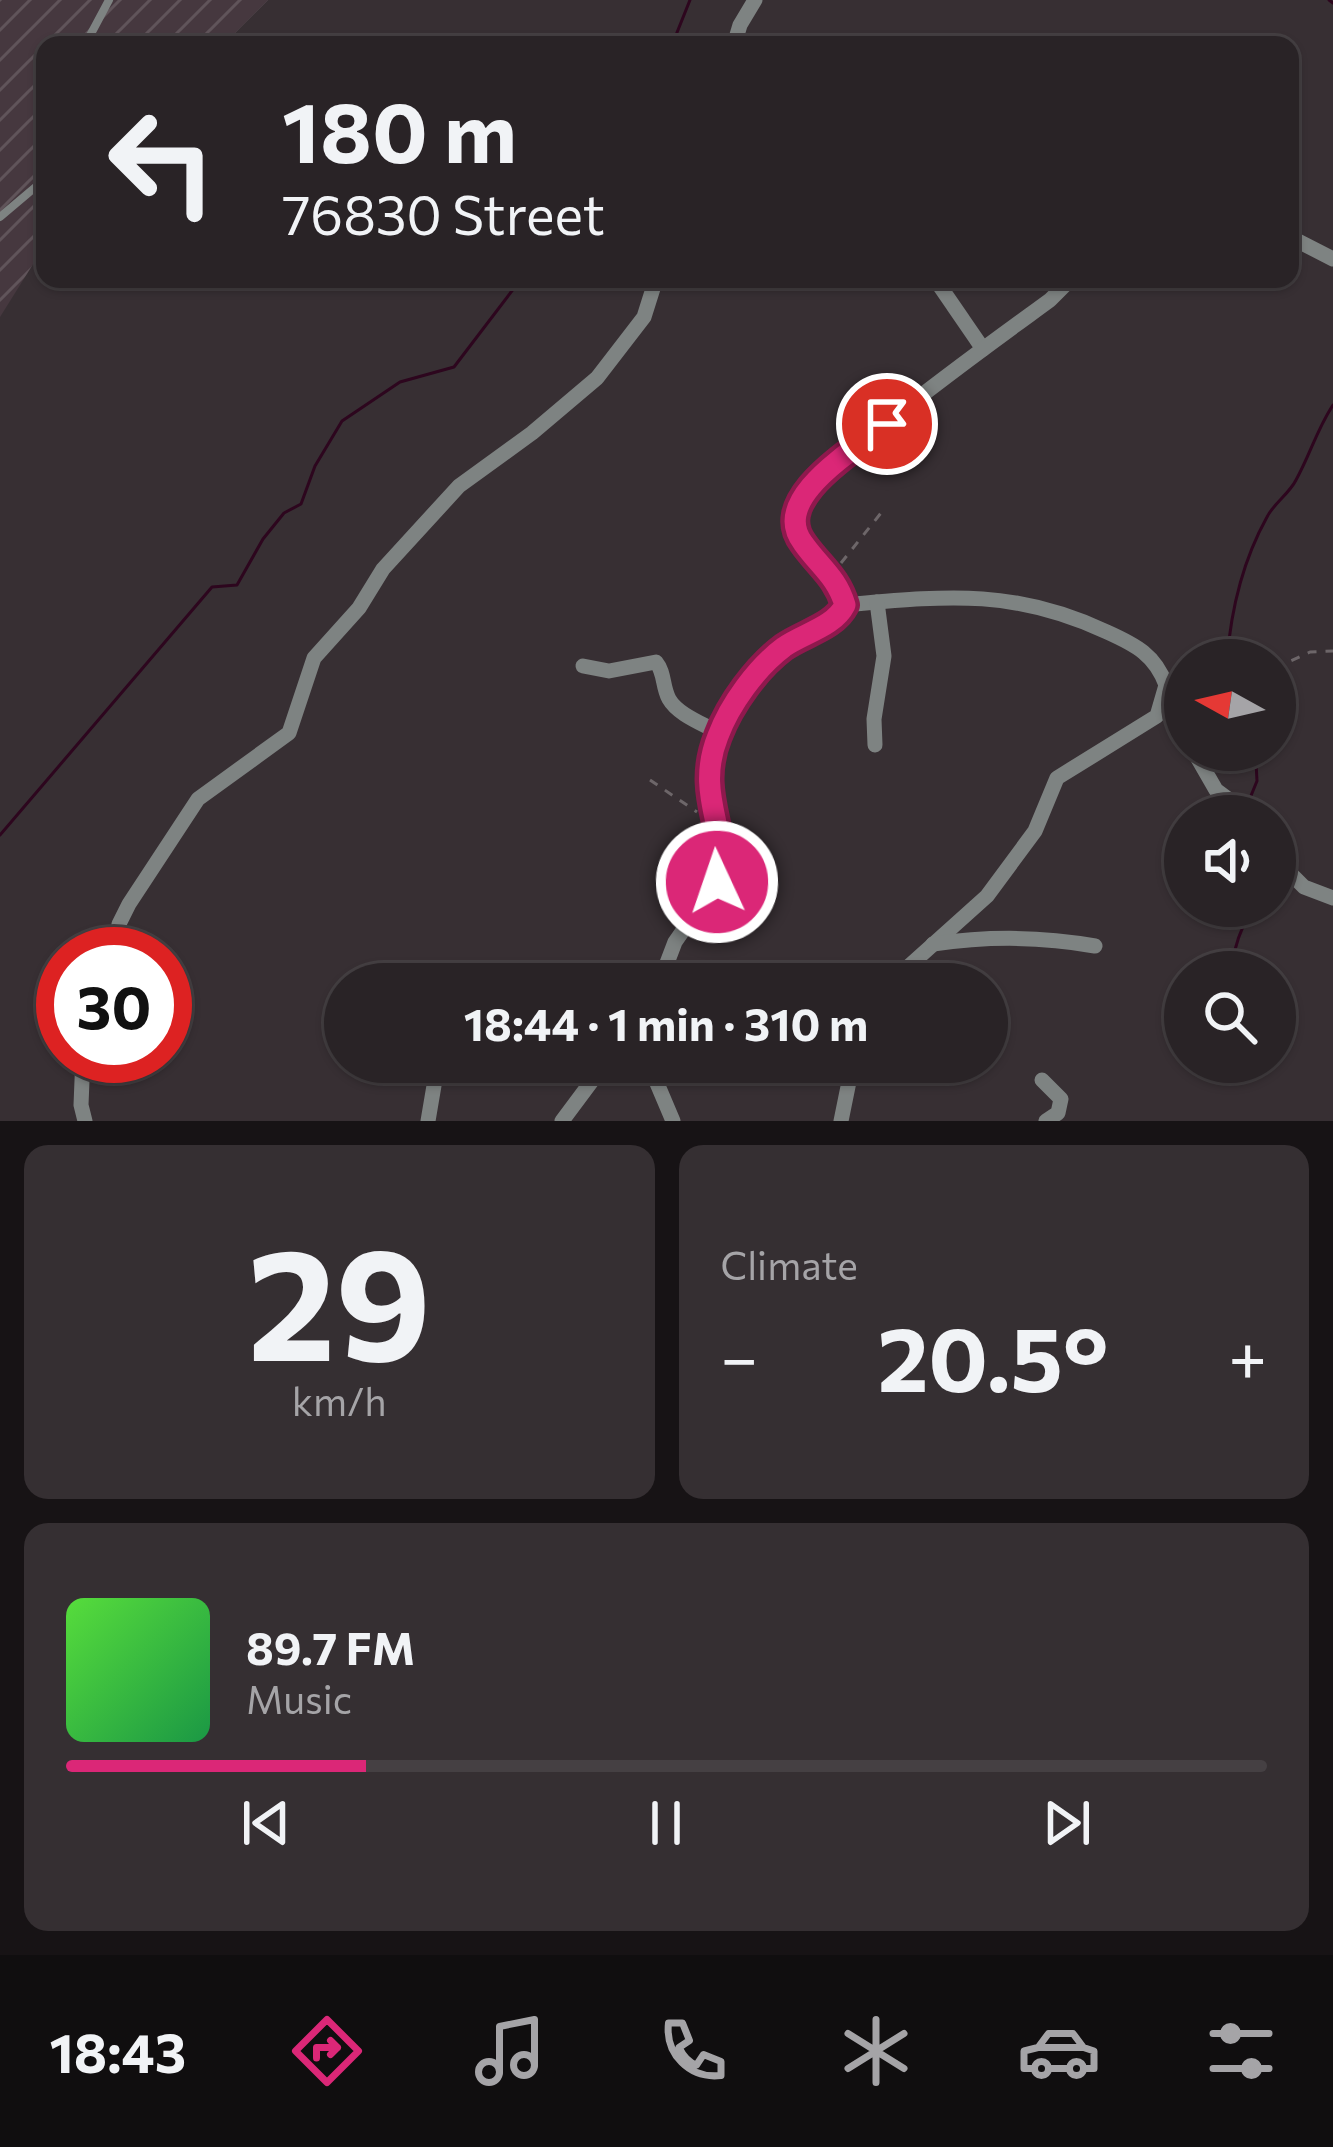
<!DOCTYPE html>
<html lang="en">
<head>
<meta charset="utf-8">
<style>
  :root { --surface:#292326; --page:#352f32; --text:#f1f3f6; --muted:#a5a4a7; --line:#454043; --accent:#db2777 }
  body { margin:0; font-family:Commissioner,sans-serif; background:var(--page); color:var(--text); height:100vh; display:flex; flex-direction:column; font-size:45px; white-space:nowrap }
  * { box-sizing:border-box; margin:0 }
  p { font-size:39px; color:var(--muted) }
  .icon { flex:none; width:66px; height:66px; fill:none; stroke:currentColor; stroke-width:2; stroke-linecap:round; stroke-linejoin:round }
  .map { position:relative; height:1121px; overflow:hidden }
  .drawer { display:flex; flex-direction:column; gap:24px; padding:24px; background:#171315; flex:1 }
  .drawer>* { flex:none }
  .hud { position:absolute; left:36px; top:36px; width:1263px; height:252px; border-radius:24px; box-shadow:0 3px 9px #0004,0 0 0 3px var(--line); background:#292326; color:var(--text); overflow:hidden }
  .needle { width:78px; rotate:278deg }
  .buttons { position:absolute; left:1164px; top:639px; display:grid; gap:24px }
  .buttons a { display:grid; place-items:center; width:132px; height:132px; border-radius:50%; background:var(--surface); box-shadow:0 3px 9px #0004,0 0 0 3px var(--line); font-size:60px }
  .speed { position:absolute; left:36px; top:927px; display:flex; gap:24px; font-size:60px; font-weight:700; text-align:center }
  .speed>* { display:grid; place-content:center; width:156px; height:156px; border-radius:50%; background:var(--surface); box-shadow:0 3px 9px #0004,0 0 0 3px var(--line); line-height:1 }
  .speed .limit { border:18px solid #d22; background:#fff; color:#111 }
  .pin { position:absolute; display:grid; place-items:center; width:102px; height:102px; color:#fff; margin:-51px; border:6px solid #fff; border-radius:50%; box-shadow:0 3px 12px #0007 }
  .me { position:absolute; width:132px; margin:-66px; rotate:357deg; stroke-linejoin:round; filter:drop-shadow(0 0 9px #0008) }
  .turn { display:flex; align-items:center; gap:42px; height:252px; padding:0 48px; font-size:54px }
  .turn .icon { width:156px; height:156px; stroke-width:2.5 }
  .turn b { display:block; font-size:84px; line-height:102px }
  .big { font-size:90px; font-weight:700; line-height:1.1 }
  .drawer .tile { flex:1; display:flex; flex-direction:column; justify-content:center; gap:18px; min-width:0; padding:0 42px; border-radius:24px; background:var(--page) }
  .drawer .dial { align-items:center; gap:0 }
  .dial b { font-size:156px; line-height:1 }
  .song { display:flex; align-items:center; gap:36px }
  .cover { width:144px; height:144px; border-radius:18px; background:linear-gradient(135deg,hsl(110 70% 55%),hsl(140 70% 35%)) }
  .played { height:12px; border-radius:6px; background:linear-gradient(90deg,var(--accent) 25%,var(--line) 25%) }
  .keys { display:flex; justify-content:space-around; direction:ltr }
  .heat { display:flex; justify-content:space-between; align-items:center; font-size:66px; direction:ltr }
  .drawer .tiles { flex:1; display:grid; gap:24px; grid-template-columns:1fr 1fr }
  .tile:last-child { grid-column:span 2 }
  .trip { position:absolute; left:324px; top:963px; width:684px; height:120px; border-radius:60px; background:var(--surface); box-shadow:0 3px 9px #0004,0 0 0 3px var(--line); font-weight:700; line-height:120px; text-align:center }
  .tabs { display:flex; height:192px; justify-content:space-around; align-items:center; background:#100e0f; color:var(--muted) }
  .tabs .icon { width:84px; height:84px }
  .tabs .current { color:var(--accent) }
  .tabs b { font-size:54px; color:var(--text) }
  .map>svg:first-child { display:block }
</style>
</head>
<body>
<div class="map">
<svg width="1333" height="1121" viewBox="0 0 1333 1121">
  <defs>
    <pattern id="industrial-furrows" width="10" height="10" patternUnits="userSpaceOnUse" patternTransform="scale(3)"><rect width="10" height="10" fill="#46383f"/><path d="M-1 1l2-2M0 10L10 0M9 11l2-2" fill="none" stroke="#60545a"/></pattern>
  </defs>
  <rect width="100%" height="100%" fill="#372f33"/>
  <!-- industrial -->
  <polygon fill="url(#industrial-furrows)" points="0,0 268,0 223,45 45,45 45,245 0,317"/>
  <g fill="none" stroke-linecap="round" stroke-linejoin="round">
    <!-- stream -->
    <g stroke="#2d061e" stroke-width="3">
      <polyline points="1329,0 1333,3"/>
      <polyline points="672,45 690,0"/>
      <path d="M 1227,660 C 1231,609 1242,562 1267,517 C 1274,503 1289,494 1296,480 C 1310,455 1317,429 1333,405"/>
      <polyline points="1238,750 1256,762 1257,781 1248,803"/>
      <polyline points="0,835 212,587 237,585 263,539 284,513 301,504 315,466 342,421 400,382 454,367 521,279"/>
      <path d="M 1230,972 C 1234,947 1241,927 1253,906"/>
      <polyline points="1214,1066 1216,1062"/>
    </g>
    <!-- path -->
    <g stroke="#6d6669" stroke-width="3" stroke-dasharray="9 9" stroke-linecap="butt">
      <polyline points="841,563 881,513"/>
      <polyline points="1275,668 1310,652 1333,651"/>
      <polyline points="650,780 697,812"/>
    </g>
    <!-- lane -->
    <g stroke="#7e8382" stroke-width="8">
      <polyline points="85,45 109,0"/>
      <polyline points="0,217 45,179"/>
    </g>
    <!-- street -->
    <g stroke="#7e8382" stroke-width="15">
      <polyline points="734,45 740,25 755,0"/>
      <polyline points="1290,237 1333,259"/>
      <polyline points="935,279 983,349"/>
      <path d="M 845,605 C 945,596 1013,588 1107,632 C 1136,645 1155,655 1166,685 L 1157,716 L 1057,778 L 1035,831 L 987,896 L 889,984"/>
      <path d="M 583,666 L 609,671 L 656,662 C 665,673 662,686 669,699 C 678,715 704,724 719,733"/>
      <polyline points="1161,707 1172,712 1185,732"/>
      <polyline points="875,745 874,719 884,656 877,602"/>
      <polyline points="1193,750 1216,790 1251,816"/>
      <polyline points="1275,858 1304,887 1333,898"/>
      <path d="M 933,944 C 988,936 1040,936 1095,946"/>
      <polyline points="117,954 119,924 129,904 198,799 289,733 314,658 359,608 383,569 459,486 532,433 597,378 644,317 656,279"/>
      <path d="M 659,984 L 675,942 L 717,882 L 721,870 C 722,841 708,814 707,785 C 707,736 745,676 783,648 C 803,633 833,627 845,605 C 842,593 838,581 830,572 C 817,556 794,543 793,520 C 791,484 1011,329 1050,300 L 1071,279"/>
      <polyline points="83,1056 81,1105 85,1121"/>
      <polyline points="648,1062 673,1121"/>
      <polyline points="1042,1080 1061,1099 1058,1113 1046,1121"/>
      <polyline points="428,1121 438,1062"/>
      <polyline points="562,1121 606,1062"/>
      <polyline points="841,1121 853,1062"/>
    </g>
  </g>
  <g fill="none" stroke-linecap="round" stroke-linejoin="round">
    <defs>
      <path id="route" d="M 717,882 C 733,834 693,798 718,736 C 730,704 757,667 784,647 C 804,633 834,627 845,605 C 837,577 819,566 803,543 C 769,498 856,449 887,424"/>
    </defs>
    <!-- route casing -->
    <use href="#route" stroke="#8e194d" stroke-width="30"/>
    <!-- route -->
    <use href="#route" stroke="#db2777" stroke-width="21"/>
  </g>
</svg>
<div class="buttons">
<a><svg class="needle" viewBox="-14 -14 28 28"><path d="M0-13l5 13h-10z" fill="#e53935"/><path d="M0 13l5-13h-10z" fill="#a5a4a7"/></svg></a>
<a><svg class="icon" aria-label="sound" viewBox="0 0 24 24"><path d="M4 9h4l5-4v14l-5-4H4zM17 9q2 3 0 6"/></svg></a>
<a><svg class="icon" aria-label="search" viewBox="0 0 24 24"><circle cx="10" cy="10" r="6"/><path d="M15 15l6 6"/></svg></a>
</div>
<div class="speed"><div class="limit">30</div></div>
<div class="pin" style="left:887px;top:424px;background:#d93025"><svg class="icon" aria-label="arrive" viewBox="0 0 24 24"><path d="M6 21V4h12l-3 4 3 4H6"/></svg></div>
<svg class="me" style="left:717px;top:882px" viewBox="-20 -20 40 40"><circle r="17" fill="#db2777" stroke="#fff" stroke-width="3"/><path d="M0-11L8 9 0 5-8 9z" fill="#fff"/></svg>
<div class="trip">18:44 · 1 min · 310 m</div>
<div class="hud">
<div class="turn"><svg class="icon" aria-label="left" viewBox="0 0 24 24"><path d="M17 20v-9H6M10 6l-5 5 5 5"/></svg><div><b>180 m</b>76830 Street</div></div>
</div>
</div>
<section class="drawer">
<div class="tiles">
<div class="tile dial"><b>29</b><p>km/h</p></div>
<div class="tile"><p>Climate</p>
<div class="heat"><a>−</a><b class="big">20.5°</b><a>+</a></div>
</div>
<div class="tile">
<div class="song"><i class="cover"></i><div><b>89.7 FM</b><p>Music</p></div></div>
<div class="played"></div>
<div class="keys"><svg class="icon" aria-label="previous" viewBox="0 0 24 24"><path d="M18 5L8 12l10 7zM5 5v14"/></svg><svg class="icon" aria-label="pause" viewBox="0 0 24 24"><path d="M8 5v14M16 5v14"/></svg><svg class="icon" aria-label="next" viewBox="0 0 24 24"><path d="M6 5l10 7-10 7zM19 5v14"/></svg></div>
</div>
</div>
</section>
<nav class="tabs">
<b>18:43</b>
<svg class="icon current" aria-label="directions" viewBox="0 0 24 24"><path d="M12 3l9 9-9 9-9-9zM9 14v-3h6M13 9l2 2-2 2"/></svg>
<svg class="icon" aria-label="music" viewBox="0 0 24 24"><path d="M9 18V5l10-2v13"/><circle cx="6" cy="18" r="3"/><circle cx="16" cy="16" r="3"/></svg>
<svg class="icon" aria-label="phone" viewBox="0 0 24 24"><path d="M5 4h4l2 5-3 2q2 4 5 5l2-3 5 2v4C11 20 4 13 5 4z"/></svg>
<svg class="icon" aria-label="climate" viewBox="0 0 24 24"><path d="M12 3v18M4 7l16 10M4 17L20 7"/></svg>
<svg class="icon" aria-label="car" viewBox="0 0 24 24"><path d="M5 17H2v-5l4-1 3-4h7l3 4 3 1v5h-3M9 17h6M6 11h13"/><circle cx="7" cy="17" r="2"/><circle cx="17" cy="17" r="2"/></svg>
<svg class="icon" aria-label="filters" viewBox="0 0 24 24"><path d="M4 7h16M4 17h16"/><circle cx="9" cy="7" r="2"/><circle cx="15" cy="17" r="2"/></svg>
</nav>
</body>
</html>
